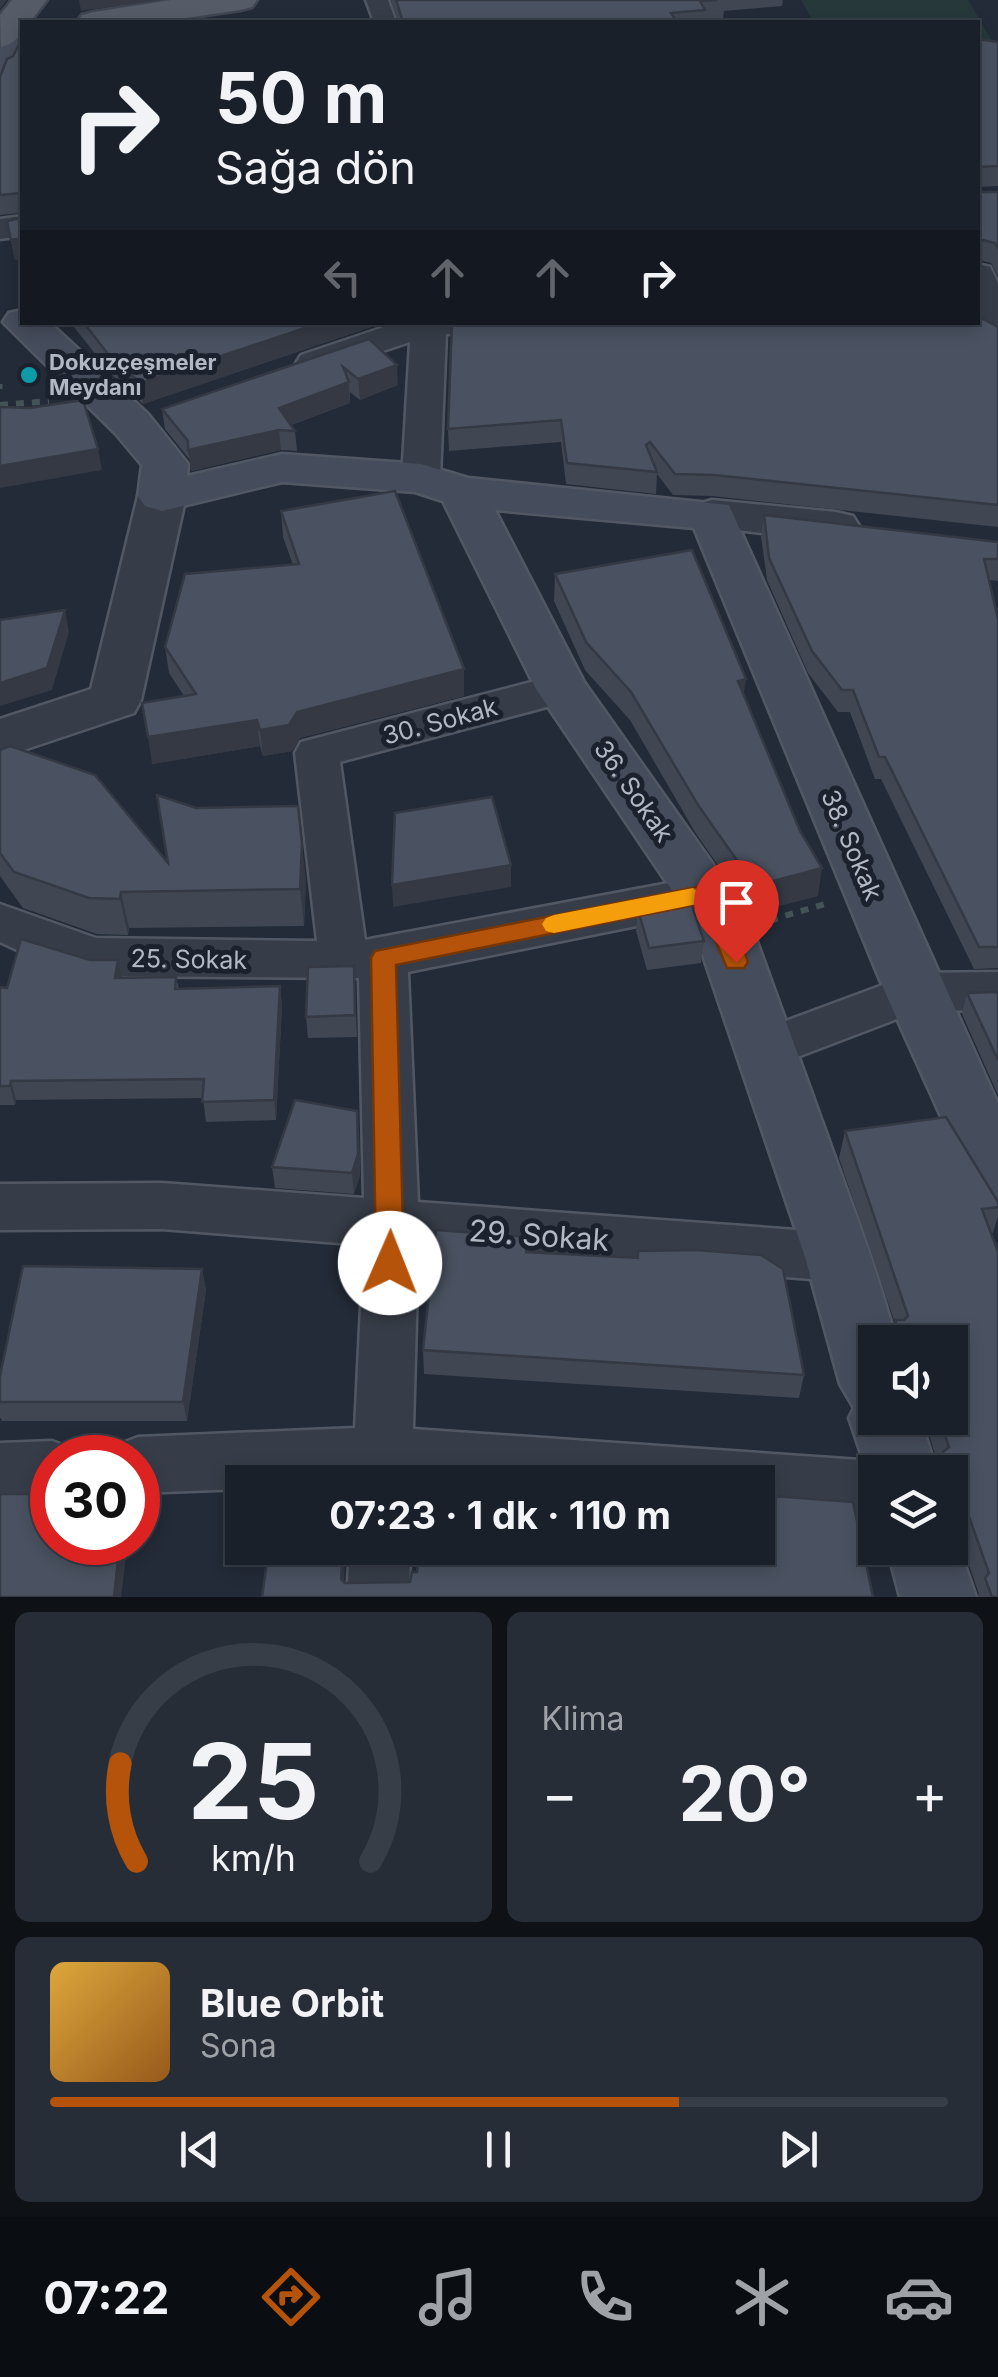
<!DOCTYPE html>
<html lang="tr">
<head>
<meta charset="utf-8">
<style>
  :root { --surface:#1a202a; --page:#272d36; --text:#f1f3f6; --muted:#9fa3a8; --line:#383e47; --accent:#b45309 }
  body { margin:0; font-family:Inter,sans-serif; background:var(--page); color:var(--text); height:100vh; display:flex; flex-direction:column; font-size:38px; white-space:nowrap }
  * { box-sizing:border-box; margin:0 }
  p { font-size:32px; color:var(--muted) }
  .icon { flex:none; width:55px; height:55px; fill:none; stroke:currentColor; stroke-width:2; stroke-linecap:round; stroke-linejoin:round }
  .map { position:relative; height:1597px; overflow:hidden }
  .sheet { display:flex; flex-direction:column; gap:15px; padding:15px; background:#0e1217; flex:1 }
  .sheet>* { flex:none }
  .hud { position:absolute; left:20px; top:20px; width:960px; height:305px; border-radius:0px; box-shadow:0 5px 15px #0003,0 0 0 2px var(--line); background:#1a202a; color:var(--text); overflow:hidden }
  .buttons { position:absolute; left:858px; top:1325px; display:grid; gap:20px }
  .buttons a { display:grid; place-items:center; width:110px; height:110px; border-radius:0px; background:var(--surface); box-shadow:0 5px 15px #0003,0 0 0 2px var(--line); font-size:50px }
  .speed { position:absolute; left:30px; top:1435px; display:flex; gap:20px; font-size:50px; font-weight:700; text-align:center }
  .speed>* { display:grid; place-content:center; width:130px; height:130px; border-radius:50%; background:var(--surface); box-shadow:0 5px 15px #0003,0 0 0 2px var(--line); line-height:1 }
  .speed .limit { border:15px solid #d22; background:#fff; color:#111 }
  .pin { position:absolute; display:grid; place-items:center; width:85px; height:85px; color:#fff; margin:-102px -42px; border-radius:50% 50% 50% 0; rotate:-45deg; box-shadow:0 0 10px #0007 }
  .pin .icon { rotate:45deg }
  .me { position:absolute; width:110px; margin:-55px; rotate:1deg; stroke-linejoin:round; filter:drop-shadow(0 0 8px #0008) }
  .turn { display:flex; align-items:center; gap:35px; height:210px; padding:0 30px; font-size:45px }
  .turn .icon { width:130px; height:130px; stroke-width:2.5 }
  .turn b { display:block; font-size:70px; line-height:85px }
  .lanes { display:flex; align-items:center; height:95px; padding:0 30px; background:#0003; justify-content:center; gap:50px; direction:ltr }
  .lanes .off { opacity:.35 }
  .big { font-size:75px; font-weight:700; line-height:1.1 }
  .sheet .widget { flex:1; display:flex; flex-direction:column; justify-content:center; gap:15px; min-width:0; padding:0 35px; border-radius:15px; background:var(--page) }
  .sheet .dial { align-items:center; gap:0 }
  .dial svg { height:260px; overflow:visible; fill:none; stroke:var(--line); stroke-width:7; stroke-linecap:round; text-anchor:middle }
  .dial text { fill:var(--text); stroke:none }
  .song { display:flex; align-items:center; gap:30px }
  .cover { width:120px; height:120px; border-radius:15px; background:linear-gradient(135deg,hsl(40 70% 55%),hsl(30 70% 35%)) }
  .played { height:10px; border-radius:5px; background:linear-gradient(90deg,var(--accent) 70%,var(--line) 70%) }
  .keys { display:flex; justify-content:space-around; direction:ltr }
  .heat { display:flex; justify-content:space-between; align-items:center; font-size:55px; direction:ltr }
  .sheet .tiles { flex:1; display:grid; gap:15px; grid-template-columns:1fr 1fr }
  .widget:last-child { grid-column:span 2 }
  .trip { position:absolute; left:225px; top:1465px; width:550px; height:100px; border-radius:0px; background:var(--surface); box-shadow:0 5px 15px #0003,0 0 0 2px var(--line); font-weight:700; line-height:100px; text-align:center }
  .tab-bar { display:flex; height:160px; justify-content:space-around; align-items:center; background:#0a0d11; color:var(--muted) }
  .tab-bar .icon { width:70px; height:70px }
  .tab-bar .current { color:var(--accent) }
  .tab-bar b { font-size:45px; color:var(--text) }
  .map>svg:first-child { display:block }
</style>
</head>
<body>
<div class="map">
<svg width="998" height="1597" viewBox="0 0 998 1597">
  <rect width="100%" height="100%" fill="#232b38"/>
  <!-- green -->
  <polygon fill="#26383a" points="801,0 968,0 992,41 978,42 978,22 814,22"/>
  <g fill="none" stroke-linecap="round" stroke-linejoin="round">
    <defs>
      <polygon id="pedestrian" points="366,0 388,0 396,22 374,22"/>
      <g id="minor">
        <polygon points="22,216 22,236 0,239 0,219"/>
        <polygon points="978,264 990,267 998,283 998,346 986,342 976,322"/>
        <polygon points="399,322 530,324 525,331 446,334 440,478 434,486 421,490 408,486 402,478 410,342 314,374 301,371 296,363 301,355"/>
        <polygon points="562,674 577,679 583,689 577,699 340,762 365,940 706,876 723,881 730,894 723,907 706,912 408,972 418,1202 838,1233 857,1240 865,1257 857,1274 838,1281 418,1249 413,1429 875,1461 897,1472 875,1472 875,1519 758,1510 758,1482 242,1482 242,1489 138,1493 138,1458 112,1458 117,1445 138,1437 355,1428 364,1245 162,1229 0,1230 0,1184 162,1183 364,1198 359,978 96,976 32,957 0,942 0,904 96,938 317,941 295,753 301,742"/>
        <polygon points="998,972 998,1010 918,1011 766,1069 748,1063 741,1049 748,1035 915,973"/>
        <polygon points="52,1441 73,1449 77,1458 52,1458 52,1497 0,1499 0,1443"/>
        <polygon points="350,1548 410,1548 409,1597 347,1597"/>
      </g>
      <g id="tertiary">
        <polygon points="162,481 179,486 186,496 141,700 134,713 0,758 0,719 91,689 138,496 145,486"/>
        <polygon points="712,500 836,512 853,516 860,527 853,538 836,542 695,525 688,515 695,505"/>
      </g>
      <g id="secondary">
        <polygon points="22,24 22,58 13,74 0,77 0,36 7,27"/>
        <polygon points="22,310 22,322 49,322 148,414 188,464 187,476 282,454 421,464 468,478 729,505 998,1104 998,1199 975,1191 966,1172 885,992 694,528 495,510 584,682 746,911 871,1257 897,1342 875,1342 875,1418 920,1418 937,1472 875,1472 875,1495 849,1418 854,1408 840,1384 805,1257 690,917 536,689 443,501 415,492 282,482 162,511 145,506 138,496 142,465 116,434 3,322 9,313"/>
        <polygon points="950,1522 976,1597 900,1597 887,1548 950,1548"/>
      </g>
      <g id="primary">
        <path d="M 12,0 L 47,0 L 30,22 L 22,22 C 22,37 15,43 1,47 L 0,15 Z"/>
        <polygon points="171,0 257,0 252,7 240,10 159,22 77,22 82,15 94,12"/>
      </g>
    </defs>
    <!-- pedestrian casing -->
    <use href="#pedestrian" stroke="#525863" stroke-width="5"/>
    <!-- minor casing -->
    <use href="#minor" stroke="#525863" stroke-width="5"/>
    <!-- tertiary casing -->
    <use href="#tertiary" stroke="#525863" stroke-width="5"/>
    <!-- secondary casing -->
    <use href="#secondary" stroke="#525863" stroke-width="5"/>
    <!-- primary casing -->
    <use href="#primary" stroke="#404651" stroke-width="5"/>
    <!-- path-far2 -->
    <polyline stroke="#435356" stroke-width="5" stroke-dasharray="5 5" stroke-linecap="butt" points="0,384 0,390"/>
    <!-- path-far1 -->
    <g stroke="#435356" stroke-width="6" stroke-dasharray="8 8" stroke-linecap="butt">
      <polyline points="0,405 49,401"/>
      <polyline points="770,920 825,904"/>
    </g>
    <!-- path -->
    <polyline stroke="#435356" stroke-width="8" stroke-dasharray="9 9" stroke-linecap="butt" points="770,920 777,918"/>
    <!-- pedestrian -->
    <use href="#pedestrian" fill="#373d48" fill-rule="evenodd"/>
    <!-- minor -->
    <use href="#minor" fill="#373d48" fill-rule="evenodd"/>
    <!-- tertiary -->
    <use href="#tertiary" fill="#373d48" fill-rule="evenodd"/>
    <!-- secondary -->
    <use href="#secondary" fill="#454c5b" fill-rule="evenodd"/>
    <!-- primary -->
    <use href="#primary" fill="#555c68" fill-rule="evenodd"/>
  </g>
  <!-- wall -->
  <g fill="#404753">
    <polygon points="391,0 783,0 782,6 724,11 723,18 704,20 704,22 398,22"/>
    <polygon points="22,39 22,259 15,260 7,221 21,218 21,213 0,215 0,77"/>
    <polygon points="978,39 998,42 998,186 979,187 979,192 998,192 998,276 991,263 979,260 978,302"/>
    <polygon points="70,322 386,322 143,404 112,375"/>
    <polygon points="998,327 998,527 712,496 673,495 657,474 656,494 566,484 561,442 449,451 448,429"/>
    <polygon points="369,339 398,385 360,400 350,392 350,403 291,425 295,431 297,451 281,450 191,471 190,460 165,429 162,409"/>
    <polygon points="281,511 464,669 464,696 300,738 292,751 263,756 260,746 152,764 184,696 169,673 165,647 293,565 283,537"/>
    <polygon points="764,515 998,542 998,581 989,580 998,619 998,968 974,969 881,779 875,779 850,712 838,712 808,673 767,580 761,536"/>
    <polygon points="555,574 744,694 818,896 751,913 695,832 630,720 585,670 554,601"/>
    <polygon points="0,750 168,863 306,881 304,926 129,928 128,935 97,934 23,908 0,876"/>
    <polygon points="638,910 704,941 701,963 647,970 636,931"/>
    <polygon points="354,966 357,1037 308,1038 306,1017"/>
    <polygon points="176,977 179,989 280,986 282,1006 276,1120 206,1122 203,1098 16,1100 15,1105 0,1105 0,987 121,978"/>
    <polygon points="998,992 998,1095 962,1014 967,993"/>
    <polygon points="845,1131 998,1202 998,1216 993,1233 991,1233 998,1597 977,1597 979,1594 954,1521 950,1521 950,1472 936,1472 938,1464 924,1418 950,1418 950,1342 889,1342 895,1323 839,1158"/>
    <polygon points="359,1132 360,1175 354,1194 275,1188 272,1167"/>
    <polygon points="527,1252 804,1375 799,1398 424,1374 423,1350"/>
    <polygon points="202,1269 206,1290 187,1421 2,1421 0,1417 0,1376"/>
  </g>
  <!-- shaded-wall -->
  <g fill="#343944">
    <polygon points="0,0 7,0 0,9"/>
    <polygon points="79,0 161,0 81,11"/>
    <polygon points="22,238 22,259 15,260 11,240"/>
    <polygon points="323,322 386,322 143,404 140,383"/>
    <polygon points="397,365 398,385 360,400 358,379"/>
    <polygon points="349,382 350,403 281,428 279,408"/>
    <polygon points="279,430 281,450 191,471 188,450"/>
    <polygon points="98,449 102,470 0,488 0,466"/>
    <polygon points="65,610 69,632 52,690 0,706 0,683"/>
    <polygon points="464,669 464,696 300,738 292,751 263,756 260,730 297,712"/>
    <polygon points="746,679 742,707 738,681"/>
    <polygon points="257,720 260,746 152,764 148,737"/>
    <polygon points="302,844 306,881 304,926 300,889"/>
    <polygon points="511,865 511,887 393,907 392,885"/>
    <polygon points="822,868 818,896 751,913 755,886"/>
    <polygon points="121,892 129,928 128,935 120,899"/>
    <polygon points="118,960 122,980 115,978"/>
    <polygon points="280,986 282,1006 276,1120 274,1100"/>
    <polygon points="11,1081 16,1100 15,1105 10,1086"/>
    <polygon points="357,1111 360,1175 354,1194 352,1173"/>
    <polygon points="202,1269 206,1290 187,1421 183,1402"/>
    <polygon points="120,1542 128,1542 121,1597 114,1597"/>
    <polygon points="343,1548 346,1548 343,1597 341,1579"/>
  </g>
  <!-- building -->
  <g fill="#4a5261" stroke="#343944" stroke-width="2.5">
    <polygon points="396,0 717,0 700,1 705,10 671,13 677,22 403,22"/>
    <polygon points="22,39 22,238 11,240 7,221 21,218 21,193 0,195 0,77 7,59 13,56"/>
    <polygon points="978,39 998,42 998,166 979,167 979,192 998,192 998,248 995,243 983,240 978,244 978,298"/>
    <polygon points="978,319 983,319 998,327 998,505 714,475 675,474 650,442 646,445 657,472 567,463 561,420 448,429 452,322 978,322"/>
    <polygon points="83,322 323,322 140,383 108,354"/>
    <polygon points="369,339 397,365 358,379 343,367 349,382 279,408 295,431 279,430 188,450 188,441 162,409"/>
    <polygon points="83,400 98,449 0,466 0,407 30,408"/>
    <polygon points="395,491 464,669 297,712 289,725 260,730 257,720 148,737 142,703 196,694 165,647 185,574 299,564 281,511"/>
    <polygon points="764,515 998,542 998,559 984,559 998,619 998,947 979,947 885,757 879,757 853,690 842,690 812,651 769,558"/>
    <polygon points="692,550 746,679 738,681 800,831 822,868 755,886 698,805 631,692 586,642 555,574"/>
    <polygon points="65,610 47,668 0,683 0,620"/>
    <polygon points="10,746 95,775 168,863 157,795 196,808 298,806 302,844 300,889 121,892 120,899 89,898 14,872 0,853 0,750"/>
    <polygon points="492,797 511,865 392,885 395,813"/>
    <polygon points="691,903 704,941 649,948 638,910"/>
    <polygon points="21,939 90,960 118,960 115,978 176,977 175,989 280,986 274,1100 202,1102 204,1079 11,1081 10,1086 0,1086 0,987 7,988"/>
    <polygon points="354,966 355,1015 306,1017 308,967"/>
    <polygon points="998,992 998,1060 967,993"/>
    <polygon points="295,1100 357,1111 358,1154 352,1173 272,1167"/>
    <polygon points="946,1117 998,1202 998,1207 982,1209 998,1252 998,1597 992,1597 985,1578 989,1573 962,1497 955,1497 950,1483 950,1472 946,1472 942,1461 946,1461 943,1452 949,1447 939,1418 950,1418 950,1342 907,1342 902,1327 897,1327 895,1320 904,1320 908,1316 845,1131"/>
    <polygon points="436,1230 527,1237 526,1252 638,1258 638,1251 696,1250 761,1255 783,1269 804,1375 423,1350"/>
    <polygon points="23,1266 202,1269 183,1402 0,1402 0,1376"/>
    <polygon points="0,1494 52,1494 52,1542 120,1542 114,1597 0,1597"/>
    <polygon points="758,1495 853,1502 873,1597 262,1597 269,1548 343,1548 341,1579 345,1583 410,1582 412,1572 417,1572 420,1548 758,1548"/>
  </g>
  <!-- route -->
  <path fill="#b45309" stroke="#753606" stroke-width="2.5" d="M 706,885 C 731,893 739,939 748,962 L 744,968 L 727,968 L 700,904 L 396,965 L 404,1263 L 400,1272 L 390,1275 L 380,1272 L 376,1263 L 371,958 L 375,951 Z"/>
  <!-- slow -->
  <polygon fill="#f59e0b" points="693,888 705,897 702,903 554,933 546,931 542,924 546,918 554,915"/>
  <!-- markers -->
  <circle fill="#0f9aa8" stroke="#1c222d" stroke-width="4" cx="29" cy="375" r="10"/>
  <g text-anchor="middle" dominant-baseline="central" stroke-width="10" stroke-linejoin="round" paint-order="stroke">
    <!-- far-poi labels -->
    <g font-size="22" font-weight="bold" fill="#b2b8c4" stroke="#1c222d" text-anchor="start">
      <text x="49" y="362">Dokuzçeşmeler<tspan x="49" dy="25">Meydanı</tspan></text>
    </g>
    <!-- street labels -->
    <g font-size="25" fill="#b2b8c4" stroke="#1c222d">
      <text transform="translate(440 721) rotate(-15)">30. Sokak</text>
      <text transform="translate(634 791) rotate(55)">36. Sokak</text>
      <text transform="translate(852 845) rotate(67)">38. Sokak</text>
      <text transform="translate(189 959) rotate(1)">25. Sokak</text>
    </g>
    <!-- near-street labels -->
    <g font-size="30" fill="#b2b8c4" stroke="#1c222d">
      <text transform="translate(539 1235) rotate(4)">29. Sokak</text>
    </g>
  </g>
</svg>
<div class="buttons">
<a><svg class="icon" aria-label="sound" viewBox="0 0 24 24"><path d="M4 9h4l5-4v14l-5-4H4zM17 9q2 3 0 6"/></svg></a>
<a><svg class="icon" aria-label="layers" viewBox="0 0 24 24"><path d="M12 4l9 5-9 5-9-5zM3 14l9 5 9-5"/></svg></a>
</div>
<div class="speed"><div class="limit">30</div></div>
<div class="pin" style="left:736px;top:962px;background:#d93025"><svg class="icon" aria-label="arrive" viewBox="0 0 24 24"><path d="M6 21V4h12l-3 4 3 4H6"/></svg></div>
<svg class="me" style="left:390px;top:1263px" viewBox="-20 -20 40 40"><circle r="19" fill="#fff"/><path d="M0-13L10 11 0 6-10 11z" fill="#b45309"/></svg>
<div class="trip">07:23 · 1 dk · 110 m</div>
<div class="hud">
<div class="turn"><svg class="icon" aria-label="right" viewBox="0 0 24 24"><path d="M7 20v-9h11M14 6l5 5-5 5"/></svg><div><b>50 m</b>Sağa dön</div></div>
<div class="lanes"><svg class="icon off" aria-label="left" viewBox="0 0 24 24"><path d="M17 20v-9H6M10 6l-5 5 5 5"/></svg><svg class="icon off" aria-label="ahead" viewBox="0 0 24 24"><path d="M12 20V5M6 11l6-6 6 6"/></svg><svg class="icon off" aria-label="ahead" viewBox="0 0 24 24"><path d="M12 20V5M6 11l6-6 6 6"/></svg><svg class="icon" aria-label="right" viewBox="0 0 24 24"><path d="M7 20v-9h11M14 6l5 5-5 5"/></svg></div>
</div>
</div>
<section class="sheet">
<div class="tiles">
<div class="widget dial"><svg viewBox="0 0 100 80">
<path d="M14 69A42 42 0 1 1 86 69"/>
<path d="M14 69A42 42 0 0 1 9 39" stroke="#b45309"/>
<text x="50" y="56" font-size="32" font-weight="700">25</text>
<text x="50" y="72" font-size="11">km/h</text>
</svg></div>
<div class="widget"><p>Klima</p>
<div class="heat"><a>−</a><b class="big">20°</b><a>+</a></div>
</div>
<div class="widget">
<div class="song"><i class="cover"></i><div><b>Blue Orbit</b><p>Sona</p></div></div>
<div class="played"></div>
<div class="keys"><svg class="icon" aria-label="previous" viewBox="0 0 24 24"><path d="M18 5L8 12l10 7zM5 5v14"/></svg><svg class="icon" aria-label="pause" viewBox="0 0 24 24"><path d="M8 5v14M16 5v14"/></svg><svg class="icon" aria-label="next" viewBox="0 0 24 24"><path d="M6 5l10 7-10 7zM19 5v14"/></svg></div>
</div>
</div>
</section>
<nav class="tab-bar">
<b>07:22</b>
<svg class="icon current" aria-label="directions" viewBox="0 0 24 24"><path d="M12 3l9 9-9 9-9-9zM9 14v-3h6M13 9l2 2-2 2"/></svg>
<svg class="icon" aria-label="music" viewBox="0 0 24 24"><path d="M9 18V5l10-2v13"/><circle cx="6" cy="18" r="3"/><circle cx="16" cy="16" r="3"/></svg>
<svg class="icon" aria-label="phone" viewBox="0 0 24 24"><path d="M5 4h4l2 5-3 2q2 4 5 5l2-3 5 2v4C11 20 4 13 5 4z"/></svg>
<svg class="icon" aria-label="climate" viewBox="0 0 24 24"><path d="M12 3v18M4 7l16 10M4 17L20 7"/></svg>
<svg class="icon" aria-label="car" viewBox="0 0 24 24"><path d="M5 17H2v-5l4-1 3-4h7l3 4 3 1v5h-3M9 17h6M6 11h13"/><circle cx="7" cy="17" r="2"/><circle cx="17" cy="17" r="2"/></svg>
</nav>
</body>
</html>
